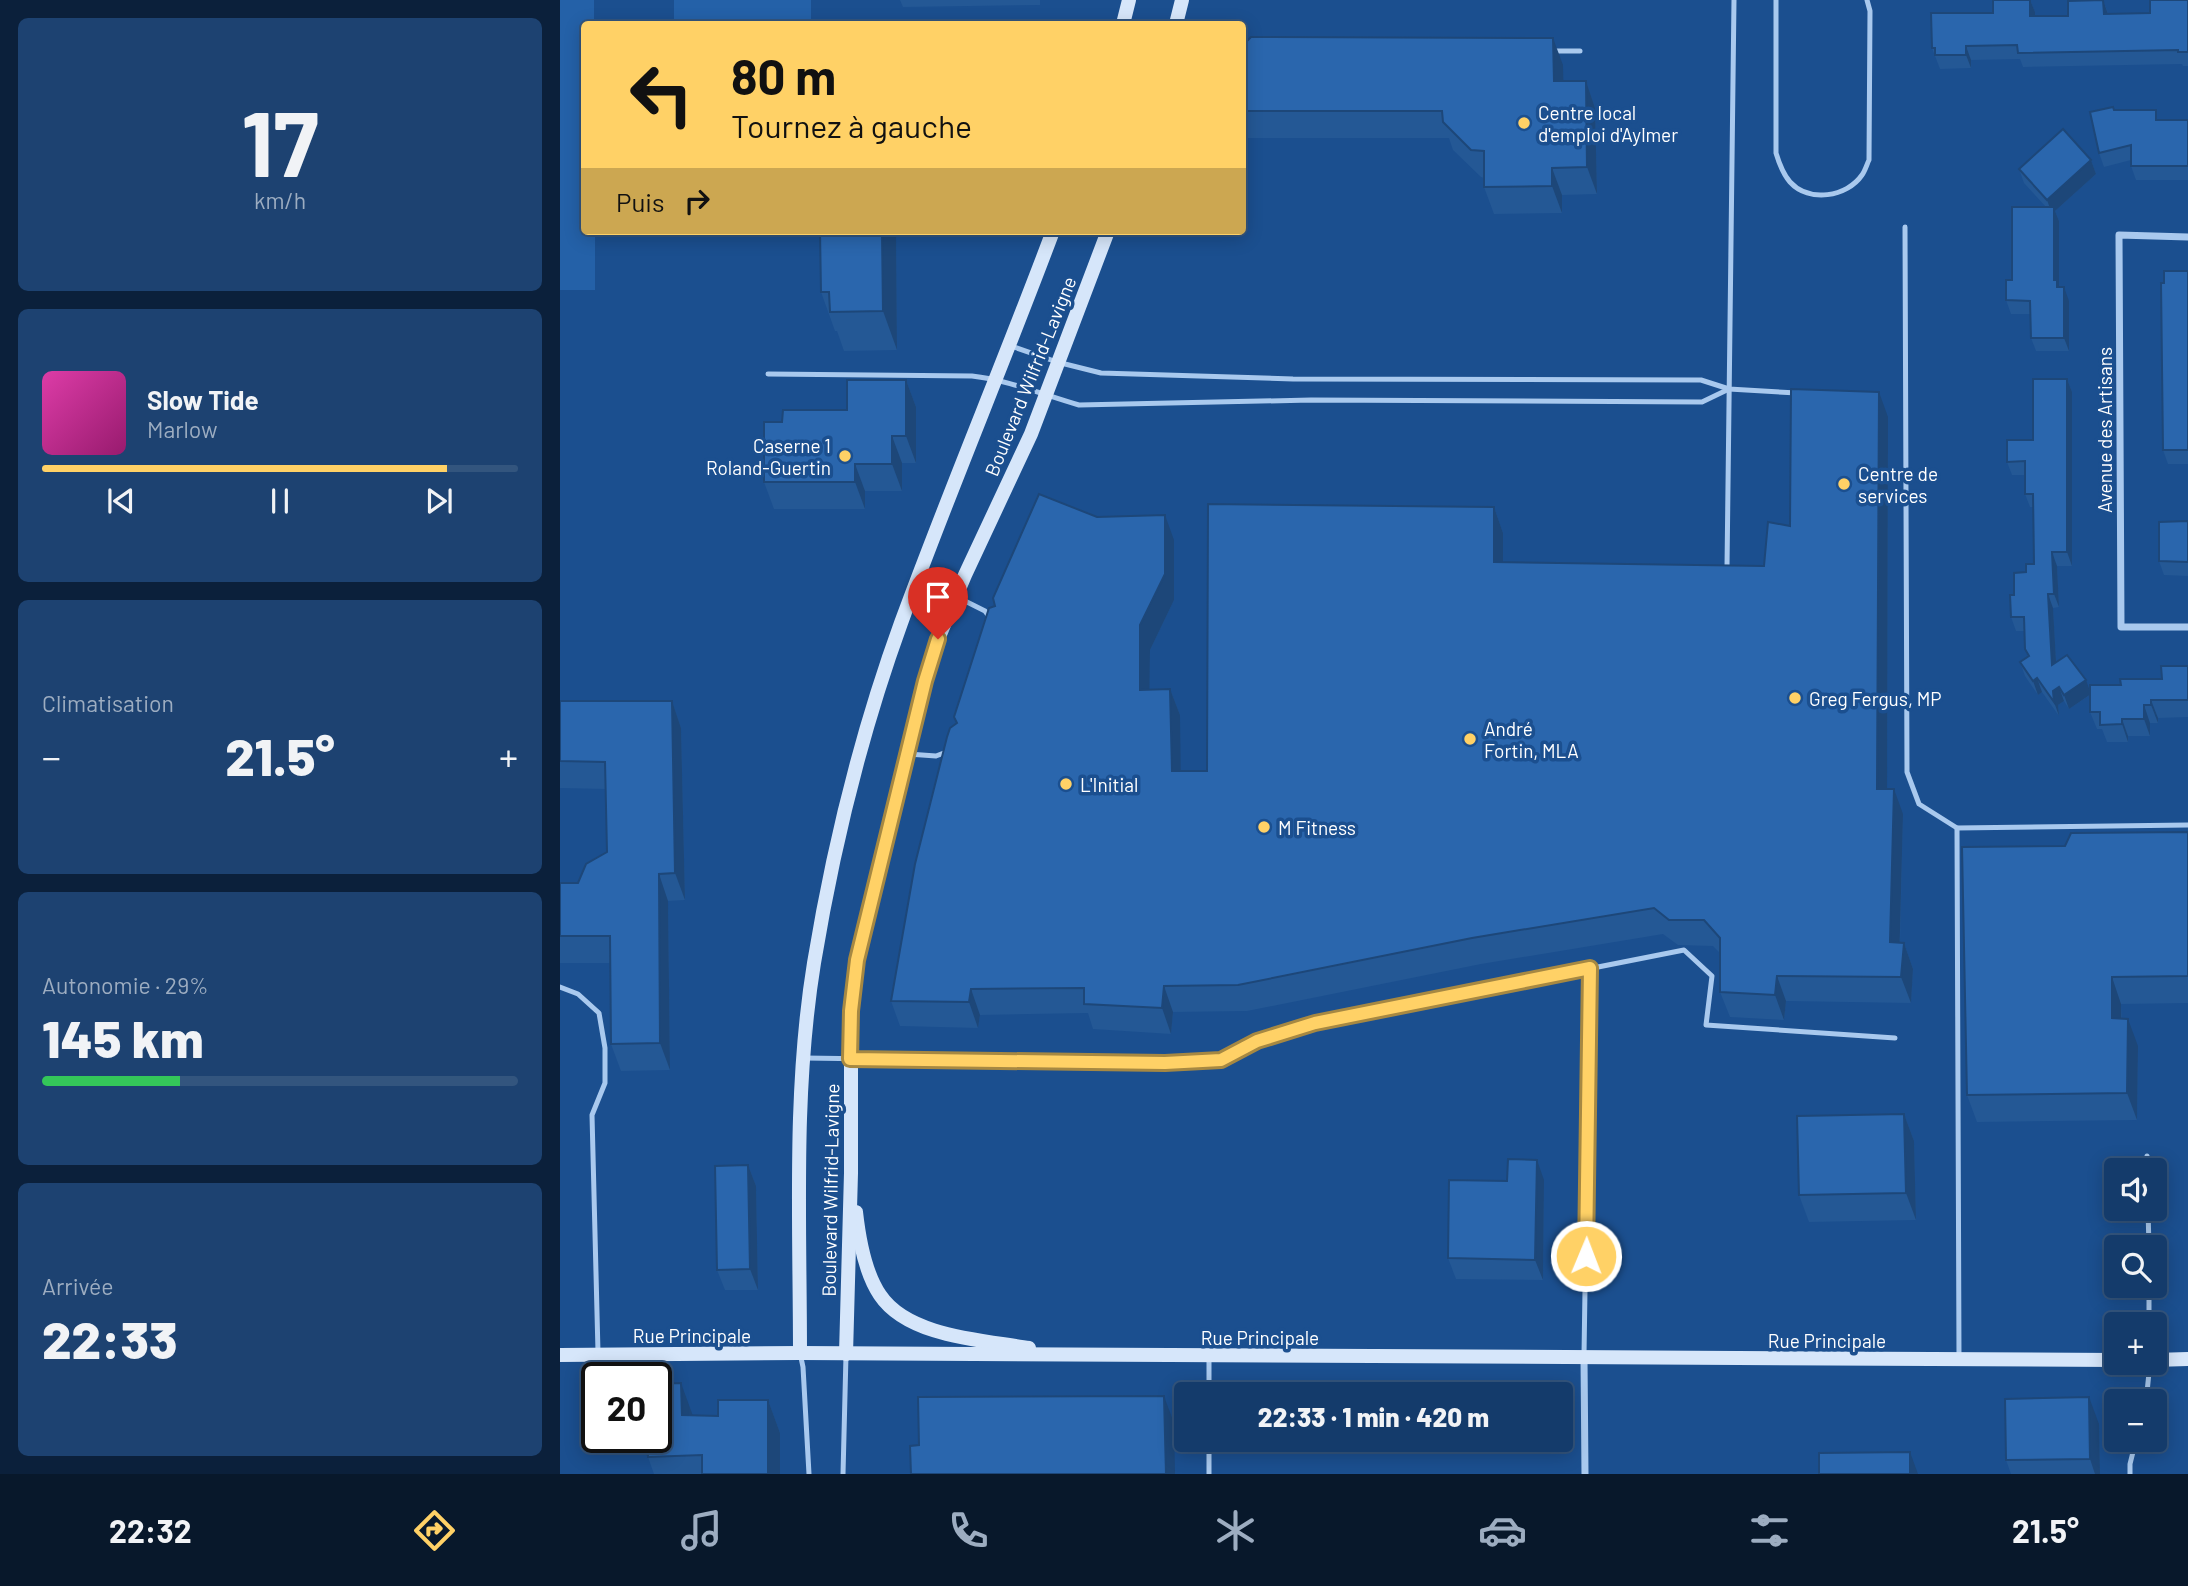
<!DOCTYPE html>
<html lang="fr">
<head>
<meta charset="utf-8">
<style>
  :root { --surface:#143b6b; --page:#1d4271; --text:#f1f3f6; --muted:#9dadc1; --line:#33557e; --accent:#ffd166 }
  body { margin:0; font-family:Barlow,sans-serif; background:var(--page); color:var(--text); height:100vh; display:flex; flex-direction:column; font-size:26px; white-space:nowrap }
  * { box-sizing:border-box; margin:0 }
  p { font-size:23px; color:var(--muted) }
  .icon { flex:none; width:38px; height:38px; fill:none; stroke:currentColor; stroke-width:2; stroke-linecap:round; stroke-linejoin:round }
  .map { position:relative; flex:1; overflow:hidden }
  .drawer { display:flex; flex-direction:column; gap:18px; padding:18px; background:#0b203b; width:560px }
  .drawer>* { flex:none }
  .hud { position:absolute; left:21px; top:21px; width:665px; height:214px; border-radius:7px; box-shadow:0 4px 18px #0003,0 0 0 2px var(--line); background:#ffd166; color:#111; overflow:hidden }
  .fabs { position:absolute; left:1544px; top:1158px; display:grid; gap:14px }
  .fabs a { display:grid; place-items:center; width:63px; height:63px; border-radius:7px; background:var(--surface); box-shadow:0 4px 18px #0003,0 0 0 2px var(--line); font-size:35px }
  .speed { position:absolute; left:21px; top:1362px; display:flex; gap:14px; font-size:35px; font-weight:700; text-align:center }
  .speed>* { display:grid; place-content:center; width:91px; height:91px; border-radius:50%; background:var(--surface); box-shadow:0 4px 18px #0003,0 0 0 2px var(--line); line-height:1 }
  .speed .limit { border:4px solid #111; border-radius:10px; background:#fff; color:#111 }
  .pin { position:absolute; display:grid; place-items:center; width:60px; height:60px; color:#fff; margin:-72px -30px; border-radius:50% 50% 50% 0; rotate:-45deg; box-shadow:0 0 7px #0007 }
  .pin .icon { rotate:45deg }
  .me { position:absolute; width:77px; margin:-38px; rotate:1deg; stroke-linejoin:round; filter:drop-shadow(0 0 5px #0008) }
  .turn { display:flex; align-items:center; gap:24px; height:147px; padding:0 35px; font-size:32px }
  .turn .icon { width:91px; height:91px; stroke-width:2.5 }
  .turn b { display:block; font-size:49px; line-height:60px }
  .then { display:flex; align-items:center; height:66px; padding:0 35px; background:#0003; gap:14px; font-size:26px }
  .big { font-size:52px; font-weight:800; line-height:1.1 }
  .drawer .tile { flex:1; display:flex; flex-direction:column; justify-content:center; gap:10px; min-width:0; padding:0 24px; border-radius:10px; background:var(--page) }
  .drawer .dial { align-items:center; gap:0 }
  .dial b { font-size:91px; line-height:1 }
  .song { display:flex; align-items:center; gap:21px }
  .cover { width:84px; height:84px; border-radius:10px; background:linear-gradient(135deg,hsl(320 70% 55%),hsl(320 70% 35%)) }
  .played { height:7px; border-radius:4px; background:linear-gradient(90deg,var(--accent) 85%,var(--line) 85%) }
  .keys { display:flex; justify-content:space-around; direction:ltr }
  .heat { display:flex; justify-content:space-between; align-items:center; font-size:38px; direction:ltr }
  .charge { height:10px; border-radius:5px; background:linear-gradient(90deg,#34c759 29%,var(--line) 0) }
  .trip { position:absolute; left:614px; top:1382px; width:399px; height:70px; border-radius:7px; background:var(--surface); box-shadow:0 4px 18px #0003,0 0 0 2px var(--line); font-weight:800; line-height:70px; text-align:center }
  .tab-bar { display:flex; height:112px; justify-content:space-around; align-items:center; background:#08182b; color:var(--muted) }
  .tab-bar .icon { width:49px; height:49px }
  .tab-bar .selected { color:var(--accent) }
  .tab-bar b { font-size:32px; color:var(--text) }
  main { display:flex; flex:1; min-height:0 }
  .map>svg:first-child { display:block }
</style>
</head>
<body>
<main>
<section class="drawer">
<div class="tile dial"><b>17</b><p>km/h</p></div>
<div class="tile">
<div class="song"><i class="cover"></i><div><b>Slow Tide</b><p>Marlow</p></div></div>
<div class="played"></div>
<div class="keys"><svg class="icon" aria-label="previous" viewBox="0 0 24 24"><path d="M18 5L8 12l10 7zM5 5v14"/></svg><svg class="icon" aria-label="pause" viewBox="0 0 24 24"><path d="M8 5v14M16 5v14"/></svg><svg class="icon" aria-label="next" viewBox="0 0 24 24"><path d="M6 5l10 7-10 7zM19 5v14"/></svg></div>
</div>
<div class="tile"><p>Climatisation</p>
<div class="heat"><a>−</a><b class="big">21.5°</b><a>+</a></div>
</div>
<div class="tile"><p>Autonomie · 29%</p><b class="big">145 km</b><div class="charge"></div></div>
<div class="tile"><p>Arrivée</p><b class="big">22:33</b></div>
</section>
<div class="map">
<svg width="1628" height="1474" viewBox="0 0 1628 1474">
  <rect width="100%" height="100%" fill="#1b4f8f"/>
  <!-- green -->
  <g fill="#2461a8">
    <polygon points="0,0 34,0 34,24 24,24 24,231 35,231 35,290 0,290"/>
    <rect x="114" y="0" width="137" height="24"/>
  </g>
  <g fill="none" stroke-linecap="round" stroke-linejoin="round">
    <!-- lane -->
    <g stroke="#a9c9ee" stroke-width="5">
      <path d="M 1216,0 L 1216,153 C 1219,163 1223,174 1230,182 C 1249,203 1287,197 1302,175 C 1305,171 1307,164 1309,160 L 1310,11 L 1307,0"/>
      <polyline points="993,51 1020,51"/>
      <polyline points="1345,227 1347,772 1359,804 1397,828 1628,825"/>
      <polyline points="451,346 497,362 541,373 733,379 1141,380 1169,389 1237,393"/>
      <path d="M 208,374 L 412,376 C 448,380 484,395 519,405 L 751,400 L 1142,402 L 1169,389"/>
      <polyline points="1167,567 1174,0"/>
      <polyline points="399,598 425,611 431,619"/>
      <polyline points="348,754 376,756 389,751"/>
      <polyline points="1397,828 1399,1357"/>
      <polyline points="0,987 18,994 39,1013 45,1048 45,1083 32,1115 38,1352"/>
      <polyline points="244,1058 605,1063 661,1060 697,1041 755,1023 1124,950 1152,976 1146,1025 1335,1038"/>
      <polyline points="1587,1156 1587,1171"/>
      <polyline points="1588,1209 1589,1248"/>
      <polyline points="1589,1286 1589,1325"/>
      <polyline points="240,1353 243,1367 249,1474"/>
      <polyline points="1024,1355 1030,968"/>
      <polyline points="649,1356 649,1395"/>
      <polyline points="1586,1402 1590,1363"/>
      <polyline points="283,1474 286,1355"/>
      <polyline points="649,1474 649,1440"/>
      <polyline points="1570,1474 1570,1464 1576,1440"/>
    </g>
    <!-- street -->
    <g stroke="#a9c9ee" stroke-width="7">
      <polyline points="1628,237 1559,235 1561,627 1628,627"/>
      <polyline points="1024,1358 1025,1474"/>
    </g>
    <!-- secondary -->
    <g stroke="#d6e6fa" stroke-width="14">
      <polyline points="563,24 569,0"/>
      <polyline points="616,24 622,0"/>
      <path d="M 296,1212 C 299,1239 305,1273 320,1295 C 348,1337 423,1340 469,1348"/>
      <path d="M 240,1353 C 240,1223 233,1092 254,963 C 273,848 301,733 341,623 C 389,492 444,362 493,231"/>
      <polyline points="286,1354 291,1173 291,1011 297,960 365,681 378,639 405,575 471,434 548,231"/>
      <polyline points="0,1355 240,1353 1556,1360"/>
      <polyline points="1594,1360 1628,1359"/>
    </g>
  </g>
  <!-- wall -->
  <g fill="#245895">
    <polygon points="340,0 480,0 480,5 343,7"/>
    <polygon points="1433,0 1470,0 1475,12 1475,16 1508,16 1543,0 1548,13 1590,13 1628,0 1628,66 1623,66 1622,64 1463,67 1460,59 1411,60 1411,68 1380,69 1372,48 1433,13"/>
    <polygon points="682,46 1003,65 1003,81 1026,81 1035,108 1037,194 1002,195 1002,213 934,214 924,187 924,178 921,177 893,150 889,138 682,138"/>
    <polygon points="1555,110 1600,120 1628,120 1628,180 1576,180 1571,166 1571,160 1544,167 1539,153"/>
    <polygon points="1531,160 1536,174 1495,211 1499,221 1499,286 1509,301 1509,351 1476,351 1471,338 1470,314 1451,314 1446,300 1452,280 1486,207 1464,183 1459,169"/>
    <polygon points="336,231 337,350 284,351 277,331 275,331 261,292"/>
    <polygon points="1628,271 1628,464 1608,464 1603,450 1604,283"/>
    <polygon points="1507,379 1512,392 1512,566 1497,566 1499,607 1493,608 1496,662 1530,692 1561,685 1602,679 1628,666 1628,717 1598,718 1598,723 1590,723 1590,736 1568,736 1568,742 1547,742 1542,729 1537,729 1530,712 1530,695 1509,709 1504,701 1498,705 1499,716 1482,692 1478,695 1465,676 1460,662 1468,657 1465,649 1464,631 1456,631 1451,617 1454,595 1466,572 1474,564 1473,507 1470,507 1465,494 1465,475 1452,475 1447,462 1473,440"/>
    <polygon points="346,380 356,407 356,463 342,463 342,491 305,491 305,509 214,509 204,482 222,422 287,410"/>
    <polygon points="1328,417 1327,789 1343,814 1340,943 1344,943 1353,969 1351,1003 1226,1001 1224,1020 1170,1017 1160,992 1160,953 1153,946 1118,945 1103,934 921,964 687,1011 613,1012 611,1034 533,1029 528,1013 420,1015 418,1028 340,1026 331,1001 396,723 394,717 435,606 537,517 614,540 614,600 590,650 589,690 610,689 620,715 620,771 647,771 934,507 943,533 943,562 1204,566 1230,526"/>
    <polygon points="1628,521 1628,576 1604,575 1599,561"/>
    <polygon points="0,701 112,701 121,728 125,900 108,901 110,1070 61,1071 51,1044 50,963 0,963 0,883 18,883 47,852 46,789 0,788"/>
    <polygon points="1628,832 1628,1003 1561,1004 1562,1018 1578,1046 1577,1120 1417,1122 1407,1095 1505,846"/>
    <polygon points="1344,1114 1354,1141 1356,1220 1249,1222 1239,1195"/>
    <polygon points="188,1165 196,1186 198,1290 165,1290 157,1270"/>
    <polygon points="984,1180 983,1280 896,1279 888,1258 947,1181"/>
    <polygon points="208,1400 220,1433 220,1474 94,1474 88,1457 133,1415 158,1416"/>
    <polygon points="1539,1424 1540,1474 1451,1474 1446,1460"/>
  </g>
  <!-- shaded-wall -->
  <g fill="#1d4779">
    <polygon points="1470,0 1475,12 1475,30 1470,16"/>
    <polygon points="1543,0 1548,14 1544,14"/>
    <polygon points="993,38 1003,65 1004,108 994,81"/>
    <polygon points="1406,46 1411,60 1411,68 1406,55"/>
    <polygon points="1026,81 1035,108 1037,194 1027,167"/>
    <polygon points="1531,160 1536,174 1495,211 1499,221 1499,286 1502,294 1502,301 1494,280 1492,214 1487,200"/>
    <polygon points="992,168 1002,195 1002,213 992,186"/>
    <polygon points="322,231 336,231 337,350 323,311"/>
    <polygon points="1504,287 1509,301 1509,351 1504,338"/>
    <polygon points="1507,379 1512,392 1512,566 1507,552"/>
    <polygon points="346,380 356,407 356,463 346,436"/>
    <polygon points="1319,392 1328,417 1327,815 1317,789"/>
    <polygon points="332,436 342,463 342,491 332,464"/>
    <polygon points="295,464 305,491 305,509 295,482"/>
    <polygon points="934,507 943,533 943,588 934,562"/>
    <polygon points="605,515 614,540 614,600 590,650 589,716 580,690 580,625"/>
    <polygon points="1492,552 1497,566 1499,607 1494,594"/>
    <polygon points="1488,594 1493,608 1497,679 1492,665"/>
    <polygon points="1477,678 1482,692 1478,695 1473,681"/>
    <polygon points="1526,680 1531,694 1509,709 1504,695"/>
    <polygon points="1499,687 1504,701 1498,705 1499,716 1494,702 1493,691"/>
    <polygon points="610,689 620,715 621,796 612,771"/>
    <polygon points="1591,700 1598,718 1598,723 1591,705"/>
    <polygon points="112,701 121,728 125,900 115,873"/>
    <polygon points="1584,705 1590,723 1590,736 1584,719"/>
    <polygon points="1562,719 1568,736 1568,742 1562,724"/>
    <polygon points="1334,789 1343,814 1339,968 1330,942"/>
    <polygon points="99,874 108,901 110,1070 100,1043"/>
    <polygon points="1344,943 1353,969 1351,1003 1341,977"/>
    <polygon points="1217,976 1226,1001 1224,1020 1215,995"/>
    <polygon points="1552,977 1561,1004 1562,1045 1552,1018"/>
    <polygon points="604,986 613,1012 611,1034 602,1008"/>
    <polygon points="411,989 420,1015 418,1028 409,1002"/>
    <polygon points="1568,1019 1578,1046 1577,1120 1567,1093"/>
    <polygon points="1344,1114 1354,1141 1356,1220 1346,1193"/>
    <polygon points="977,1160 984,1180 983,1280 975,1260"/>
    <polygon points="188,1165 196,1186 198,1290 190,1269"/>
    <polygon points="121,1383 133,1416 122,1415"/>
    <polygon points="604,1396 614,1423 615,1474 606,1474"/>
    <polygon points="1529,1397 1539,1424 1540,1474 1535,1474 1530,1459"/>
    <polygon points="208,1400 220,1433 220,1474 208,1474"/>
    <polygon points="1350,1452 1358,1474 1350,1474"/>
  </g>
  <!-- building -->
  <g fill="#2a66ad" stroke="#1d4779" stroke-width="2">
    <polygon points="1433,0 1470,0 1470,16 1508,16 1508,1 1543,0 1544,14 1590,13 1590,0 1628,0 1628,52 1618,52 1618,50 1458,53 1457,45 1406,46 1406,55 1375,55 1375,48 1372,48 1371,13 1433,13"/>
    <polygon points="691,37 993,38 994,81 1026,81 1027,167 992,168 992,186 924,187 924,151 911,150 883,122 882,111 682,111 682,46"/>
    <polygon points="1553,107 1554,110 1596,110 1596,120 1628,120 1628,166 1571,166 1571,145 1539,153 1530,112"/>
    <polygon points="1503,129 1531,160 1487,200 1459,169"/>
    <polygon points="1452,207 1494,207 1494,280 1497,280 1497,287 1504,287 1504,338 1471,338 1470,301 1446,300 1446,280 1452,280"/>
    <polygon points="260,231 322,231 323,311 270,312 269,292 261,292"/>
    <polygon points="1604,271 1628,271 1628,450 1603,450 1601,283 1604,283"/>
    <polygon points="1473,379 1507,379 1507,552 1492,552 1494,594 1488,594 1492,665 1507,655 1526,680 1504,695 1499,687 1493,691 1494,702 1477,678 1473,681 1460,662 1469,656 1465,649 1464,617 1451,617 1450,595 1454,595 1454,573 1466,572 1466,564 1474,564 1473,494 1465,494 1465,461 1447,462 1447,440 1473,440"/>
    <polygon points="287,380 346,380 346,436 332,436 332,464 295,464 295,482 204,482 204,422 222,422 223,410 287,410"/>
    <polygon points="1231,389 1319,392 1317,789 1334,789 1330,942 1344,943 1341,977 1217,976 1215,995 1160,992 1160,938 1144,920 1109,920 1094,908 912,938 678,985 604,986 602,1008 524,1004 524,988 411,989 409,1002 331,1001 355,864 387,737 390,728 397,723 394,717 429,608 435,606 433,598 479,494 537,517 605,515 605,574 580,625 580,690 610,689 612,771 647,771 648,504 934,507 934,562 1204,566 1208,522 1230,526"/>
    <polygon points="1628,521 1628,562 1599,561 1599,522"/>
    <polygon points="1601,666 1628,666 1628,700 1591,700 1591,705 1584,705 1584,719 1562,719 1562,724 1540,725 1540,712 1530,712 1530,685 1561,685 1560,679 1602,679"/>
    <polygon points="0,701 112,701 115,873 99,874 100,1043 51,1044 50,936 0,936 0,883 18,883 26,864 47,852 45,762 0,761"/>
    <polygon points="1628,832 1628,976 1552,977 1552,1018 1568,1019 1567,1093 1407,1095 1402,847 1505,846 1511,833"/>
    <polygon points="1344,1114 1346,1193 1239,1195 1237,1116"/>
    <polygon points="948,1159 977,1160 975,1260 888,1258 889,1180 947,1181"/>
    <polygon points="188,1165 190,1269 157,1270 155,1166"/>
    <polygon points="121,1383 122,1415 158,1416 158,1400 208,1400 208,1474 142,1474 142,1455 88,1457 87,1437 96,1437 96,1384"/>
    <polygon points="604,1396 606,1474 351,1474 350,1446 359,1445 358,1397"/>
    <polygon points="1529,1397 1530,1459 1446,1460 1445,1399"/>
    <polygon points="1350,1452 1350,1474 1259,1474 1259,1453"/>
  </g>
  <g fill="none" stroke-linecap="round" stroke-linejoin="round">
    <defs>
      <polyline id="route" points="378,639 365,681 297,960 291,1011 290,1059 605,1063 661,1060 697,1041 755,1023 1030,968 1026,1256"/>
    </defs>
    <!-- route casing -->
    <use href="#route" stroke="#a68842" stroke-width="18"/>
    <!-- route -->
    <use href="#route" stroke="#ffd166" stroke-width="12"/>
  </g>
  <!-- markers -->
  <g fill="#ffd166" stroke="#1b4f8f" stroke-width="2.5">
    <circle cx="964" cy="123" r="7"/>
    <circle cx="285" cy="456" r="7"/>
    <circle cx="1284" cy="484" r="7"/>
    <circle cx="1235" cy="698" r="7"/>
    <circle cx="910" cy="739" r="7"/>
    <circle cx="506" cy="784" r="7"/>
    <circle cx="704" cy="827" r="7"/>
  </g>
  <g text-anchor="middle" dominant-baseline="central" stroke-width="7" stroke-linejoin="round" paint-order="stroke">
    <!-- poi labels -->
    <g font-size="19" fill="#fff" stroke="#1b4f8f" text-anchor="start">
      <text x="978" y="112">Centre local<tspan x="978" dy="22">d'emploi d'Aylmer</tspan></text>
      <text x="271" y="445" text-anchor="end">Caserne 1<tspan x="271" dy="22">Roland-Guertin</tspan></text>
      <text x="1298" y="473">Centre de<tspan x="1298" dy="22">services</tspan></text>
      <text x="1249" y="698">Greg Fergus, MP</text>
      <text x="924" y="728">André<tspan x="924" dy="22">Fortin, MLA</tspan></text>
      <text x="520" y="784">L'Initial</text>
      <text x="718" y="827">M Fitness</text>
    </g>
    <!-- street labels -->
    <g font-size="19" fill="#fff" stroke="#1b4f8f">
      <text transform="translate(470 376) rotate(-68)">Boulevard Wilfrid-Lavigne</text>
      <text transform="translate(1544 430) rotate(-90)">Avenue des Artisans</text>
      <text transform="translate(270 1190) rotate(-89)">Boulevard Wilfrid-Lavigne</text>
      <text x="132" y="1335">Rue Principale</text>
      <text x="700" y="1337">Rue Principale</text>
      <text x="1267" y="1340">Rue Principale</text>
    </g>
  </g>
</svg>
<div class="fabs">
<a><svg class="icon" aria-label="sound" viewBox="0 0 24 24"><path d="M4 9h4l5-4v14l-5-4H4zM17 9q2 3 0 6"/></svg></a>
<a><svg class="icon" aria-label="search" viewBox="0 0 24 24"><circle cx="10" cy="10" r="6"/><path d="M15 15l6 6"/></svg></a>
<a>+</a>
<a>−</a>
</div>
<div class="speed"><div class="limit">20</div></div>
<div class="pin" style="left:378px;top:639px;background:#d93025"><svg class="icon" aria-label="arrive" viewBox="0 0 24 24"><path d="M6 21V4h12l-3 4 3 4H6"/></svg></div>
<svg class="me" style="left:1026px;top:1256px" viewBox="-20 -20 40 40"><circle r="17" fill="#ffd166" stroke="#fff" stroke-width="3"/><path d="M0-11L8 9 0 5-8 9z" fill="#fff"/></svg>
<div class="trip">22:33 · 1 min · 420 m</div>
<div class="hud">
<div class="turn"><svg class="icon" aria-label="left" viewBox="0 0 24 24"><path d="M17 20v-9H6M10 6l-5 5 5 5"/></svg><div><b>80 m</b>Tournez à gauche</div></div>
<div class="then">Puis<svg class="icon" aria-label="right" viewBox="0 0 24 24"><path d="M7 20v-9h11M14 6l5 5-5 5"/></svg></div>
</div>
</div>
</main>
<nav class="tab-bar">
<b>22:32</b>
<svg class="icon selected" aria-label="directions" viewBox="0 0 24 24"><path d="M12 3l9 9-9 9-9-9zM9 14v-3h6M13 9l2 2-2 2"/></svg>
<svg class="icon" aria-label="music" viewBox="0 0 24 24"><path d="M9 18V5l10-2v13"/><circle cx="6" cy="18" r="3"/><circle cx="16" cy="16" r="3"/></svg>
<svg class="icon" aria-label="phone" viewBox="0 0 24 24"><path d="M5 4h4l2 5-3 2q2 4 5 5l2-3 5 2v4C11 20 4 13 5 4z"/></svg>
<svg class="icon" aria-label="climate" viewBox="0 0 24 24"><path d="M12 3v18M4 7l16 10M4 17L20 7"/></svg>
<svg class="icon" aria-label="car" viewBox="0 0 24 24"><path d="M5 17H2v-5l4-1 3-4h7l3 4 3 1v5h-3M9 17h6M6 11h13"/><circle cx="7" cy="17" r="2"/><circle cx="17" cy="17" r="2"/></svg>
<svg class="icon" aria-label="filters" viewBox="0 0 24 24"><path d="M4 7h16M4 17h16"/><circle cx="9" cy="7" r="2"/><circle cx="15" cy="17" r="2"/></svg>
<b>21.5°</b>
</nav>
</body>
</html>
